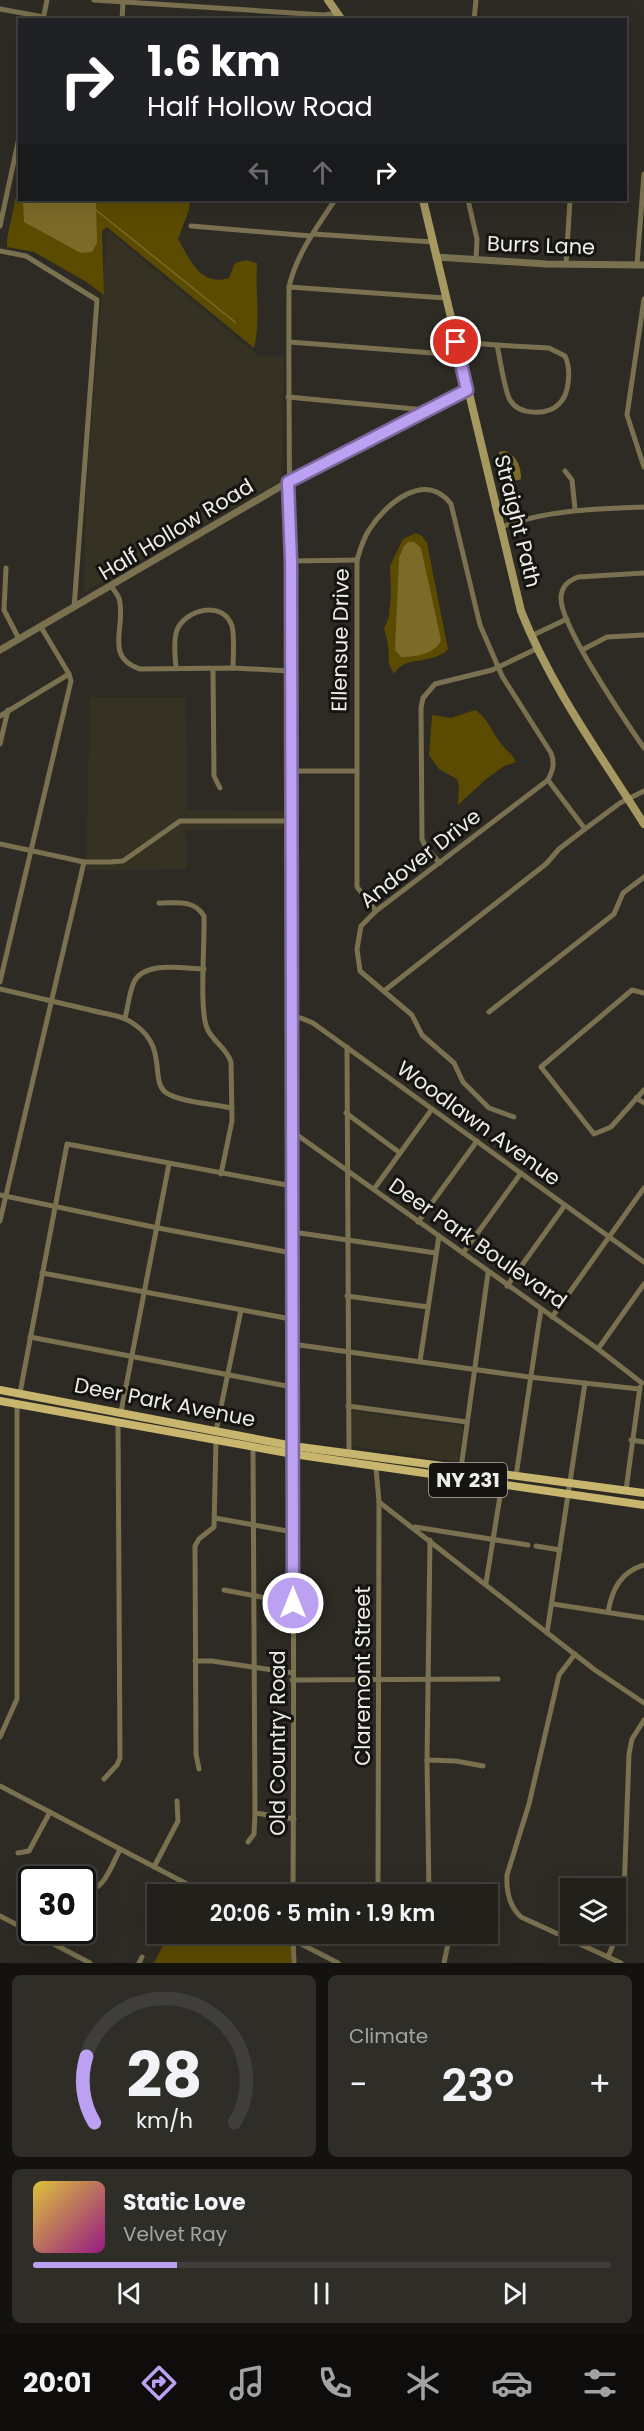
<!DOCTYPE html>
<html lang="en">
<head>
<meta charset="utf-8">
<style>
  :root { --surface:#22201b; --page:#2e2d28; --text:#f1f3f6; --muted:#a2a3a3; --line:#3f3e3a; --accent:#bca0f2 }
  body { margin:0; font-family:Poppins,sans-serif; background:var(--page); color:var(--text); height:100vh; display:flex; flex-direction:column; font-size:22px; white-space:nowrap }
  * { box-sizing:border-box; margin:0 }
  p { font-size:20px; color:var(--muted) }
  .icon { flex:none; width:33px; height:33px; fill:none; stroke:currentColor; stroke-width:2; stroke-linecap:round; stroke-linejoin:round }
  .map { position:relative; height:1963px; overflow:hidden }
  .side { display:flex; flex-direction:column; gap:12px; padding:12px; background:#13120f; flex:1 }
  .side>* { flex:none }
  .guide { position:absolute; left:18px; top:18px; width:609px; height:183px; border-radius:0px; box-shadow:0 6px 24px #0002,0 0 0 2px var(--line); background:#202124; color:#fff; overflow:hidden }
  .buttons { position:absolute; left:560px; top:1878px; display:grid; gap:12px }
  .buttons a { display:grid; place-items:center; width:66px; height:66px; border-radius:0px; background:var(--surface); box-shadow:0 6px 24px #0002,0 0 0 2px var(--line); font-size:30px }
  .speed { position:absolute; left:18px; top:1866px; display:flex; gap:12px; font-size:30px; font-weight:700; text-align:center }
  .speed>* { display:grid; place-content:center; width:78px; height:78px; border-radius:50%; background:var(--surface); box-shadow:0 6px 24px #0002,0 0 0 2px var(--line); line-height:1 }
  .speed .limit { border:3px solid #111; border-radius:9px; background:#fff; color:#111 }
  .pin { position:absolute; display:grid; place-items:center; width:51px; height:51px; color:#fff; margin:-26px; border:3px solid #fff; border-radius:50%; box-shadow:0 2px 6px #0007 }
  .me { position:absolute; width:66px; margin:-33px; rotate:0deg; stroke-linejoin:round; filter:drop-shadow(0 0 4px #0008) }
  .turn { display:flex; align-items:center; gap:21px; height:126px; padding:0 30px; font-size:27px }
  .turn .icon { width:78px; height:78px; stroke-width:2.5 }
  .turn b { display:block; font-size:42px; line-height:51px }
  .lanes { display:flex; align-items:center; height:57px; padding:0 30px; background:#0003; justify-content:center; gap:30px; direction:ltr }
  .lanes .off { opacity:.35 }
  .big { font-size:45px; font-weight:600; line-height:1.1 }
  .side .widget { flex:1; display:flex; flex-direction:column; justify-content:center; gap:9px; min-width:0; padding:0 21px; border-radius:9px; background:var(--page) }
  .side .dial { align-items:center; gap:0 }
  .dial svg { height:156px; overflow:visible; fill:none; stroke:var(--line); stroke-width:7; stroke-linecap:round; text-anchor:middle }
  .dial text { fill:var(--text); stroke:none }
  .song { display:flex; align-items:center; gap:18px }
  .cover { width:72px; height:72px; border-radius:9px; background:linear-gradient(135deg,hsl(50 70% 55%),hsl(310 70% 35%)) }
  .played { height:6px; border-radius:3px; background:linear-gradient(90deg,var(--accent) 25%,var(--line) 25%) }
  .keys { display:flex; justify-content:space-around; direction:ltr }
  .heat { display:flex; justify-content:space-between; align-items:center; font-size:33px; direction:ltr }
  .side .tiles { flex:1; display:grid; gap:12px; grid-template-columns:1fr 1fr }
  .widget:last-child { grid-column:span 2 }
  .trip { position:absolute; left:147px; top:1884px; width:351px; height:60px; border-radius:0px; background:var(--surface); box-shadow:0 6px 24px #0002,0 0 0 2px var(--line); font-weight:600; line-height:60px; text-align:center }
  .tabs { display:flex; height:96px; justify-content:space-around; align-items:center; background:#0e0d0b; color:var(--muted) }
  .tabs .icon { width:42px; height:42px }
  .tabs .active { color:var(--accent) }
  .tabs b { font-size:27px; color:var(--text) }
  .map>svg:first-child { display:block }
</style>
</head>
<body>
<div class="map">
<svg width="644" height="1963" viewBox="0 0 644 1963">
  <rect width="100%" height="100%" fill="#2d2b24"/>
  <!-- built -->
  <g fill="#353224">
    <polygon points="107,230 259,356 284,357 282,480 84,592 86,490"/>
    <polygon points="90,697 186,697 187,810 283,811 283,829 186,830 187,869 86,871"/>
    <polygon points="351,1411 463,1426 458,1462 351,1446"/>
  </g>
  <!-- green -->
  <g fill="#5b4b00">
    <path d="M 19,182 L 20,200 L 190,200 L 189,210 L 178,239 C 190,259 200,287 229,278 L 235,263 L 246,260 L 257,263 C 255,290 261,321 254,348 L 107,227 L 102,231 L 104,295 L 85,281 L 34,252 L 7,247 L 7,239 Z"/>
    <path d="M 416,533 L 422,536 L 427,543 L 448,649 C 434,665 404,655 394,674 L 389,664 L 388,644 L 384,629 L 389,617 L 391,595 L 390,566 L 403,539 Z"/>
    <path d="M 475,710 C 489,718 493,736 504,747 C 509,753 513,754 516,762 L 504,766 L 485,780 L 458,805 L 459,786 L 457,779 L 439,769 L 429,755 L 432,715 L 451,718 Z"/>
    <polygon points="169,1934 291,1934 291,1963 154,1963"/>
  </g>
  <!-- water -->
  <g fill="#7c6b28">
    <polygon points="23,200 96,200 97,243 92,252 81,253 24,222"/>
    <path d="M 505,451 C 517,456 521,466 521,479 C 512,483 507,478 501,473 L 499,452 Z"/>
    <path d="M 408,542 L 414,542 L 421,548 L 441,640 C 436,654 415,657 401,657 L 395,650 L 399,558 L 404,546 Z"/>
  </g>
  <g fill="none" stroke-linecap="round" stroke-linejoin="round">
    <!-- stream -->
    <polyline stroke="#7c6b28" stroke-width="1.5" points="96,210 235,322"/>
    <!-- minor -->
    <g stroke="#79714f" stroke-width="5">
      <polyline points="94,0 324,15 338,13"/>
      <polyline points="0,9 44,17"/>
      <polyline points="43,20 47,0"/>
      <polyline points="122,20 123,2"/>
      <polyline points="474,20 476,0"/>
      <polyline points="468,200 477,239 476,260"/>
      <polyline points="0,226 20,133"/>
      <polyline points="191,226 311,236"/>
      <polyline points="313,234 433,242"/>
      <polyline points="0,251 26,256 97,300 74,608"/>
      <polyline points="566,264 570,200"/>
      <polyline points="637,264 644,174"/>
      <polyline points="289,287 445,298"/>
      <polyline points="644,299 627,415 644,467"/>
      <polyline points="289,342 459,355"/>
      <polyline points="456,342 497,345"/>
      <path d="M 497,345 L 549,348 L 565,356 C 571,368 570,394 559,404 C 547,416 518,415 510,400 C 504,389 500,358 497,345 Z"/>
      <polyline points="288,397 426,410"/>
      <polyline points="565,471 572,480 575,509"/>
      <path d="M 501,527 C 547,510 595,509 644,507"/>
      <polyline points="291,561 357,560"/>
      <polyline points="6,568 4,610 19,639"/>
      <path d="M 644,573 L 578,577 C 568,581 562,586 561,597 C 559,624 626,722 644,748"/>
      <path d="M 111,586 C 114,590 117,594 119,598 C 127,626 103,657 140,669 L 233,668 L 290,671"/>
      <polyline points="531,636 567,619"/>
      <polyline points="582,650 607,637 644,635"/>
      <path d="M 176,667 C 175,656 173,641 177,630 C 185,610 223,599 232,626 C 235,638 233,655 233,668"/>
      <polyline points="213,669 214,776 220,788"/>
      <polyline points="0,716 69,674"/>
      <polyline points="0,744 8,710"/>
      <polyline points="291,771 355,771"/>
      <polyline points="548,780 585,829"/>
      <polyline points="0,844 84,862 109,862 123,861 180,821 290,821"/>
      <polyline points="440,863 426,848 422,839 421,708 423,698 435,684 492,670 536,649"/>
      <path d="M 159,903 C 176,903 194,899 204,916 C 205,940 199,1010 207,1028 C 212,1041 227,1048 231,1062 L 232,1121 L 221,1174"/>
      <path d="M 376,911 L 357,887 L 357,560 C 360,550 363,539 369,530 C 386,503 426,470 451,504 L 480,625 L 502,676 L 551,753 C 555,763 553,770 548,780 L 376,911 L 361,926 L 357,949 L 360,971 L 412,1015 L 422,1035 L 454,1063 L 463,1082 L 489,1108 L 514,1117"/>
      <polyline points="0,982 71,681 69,674 41,627"/>
      <path d="M 0,989 C 30,996 60,1003 90,1010 C 104,1014 122,1015 134,1024 C 168,1047 150,1079 165,1092 C 178,1102 215,1104 232,1108"/>
      <polyline points="384,991 546,864 559,849 585,829 620,803 644,791"/>
      <polyline points="644,993 632,990 541,1067 594,1134 611,1127 644,1090"/>
      <polyline points="489,1012 614,914 623,893 644,877"/>
      <path d="M 125,1018 C 128,1007 129,993 134,982 C 145,960 184,969 204,969"/>
      <polyline points="292,1018 301,1018 313,1023 644,1262"/>
      <polyline points="347,1047 349,1452"/>
      <polyline points="636,1098 644,1103"/>
      <polyline points="346,1113 400,1153"/>
      <polyline points="293,1132 598,1349 642,1383"/>
      <polyline points="374,1189 432,1109"/>
      <polyline points="0,1195 158,1228 292,1253"/>
      <polyline points="0,1221 84,862"/>
      <polyline points="418,1222 477,1141"/>
      <polyline points="293,1232 436,1253"/>
      <polyline points="463,1253 521,1173"/>
      <polyline points="42,1273 291,1319"/>
      <polyline points="507,1286 565,1205"/>
      <polyline points="347,1296 428,1307"/>
      <polyline points="552,1317 644,1188"/>
      <polyline points="30,1337 292,1387"/>
      <polyline points="292,1344 529,1377 639,1389"/>
      <polyline points="598,1349 644,1284"/>
      <polyline points="420,1361 439,1236"/>
      <polyline points="20,1393 67,1144 292,1186"/>
      <polyline points="348,1406 467,1422"/>
      <polyline points="121,1412 169,1164"/>
      <polyline points="216,1431 241,1310"/>
      <polyline points="631,1440 644,1442"/>
      <polyline points="376,1468 379,1502 378,1885"/>
      <polyline points="461,1468 488,1273"/>
      <polyline points="516,1476 541,1309"/>
      <polyline points="626,1490 640,1387"/>
      <polyline points="379,1502 595,1670 644,1703"/>
      <polyline points="215,1518 293,1532"/>
      <polyline points="415,1527 528,1545"/>
      <polyline points="536,1546 560,1550"/>
      <polyline points="486,1583 502,1484"/>
      <polyline points="224,1590 293,1603"/>
      <polyline points="553,1604 644,1618"/>
      <path d="M 608,1612 C 612,1589 621,1572 644,1565"/>
      <polyline points="547,1633 585,1383"/>
      <path d="M 575,1654 L 559,1675 L 529,1804 L 507,1875 C 506,1892 509,1906 521,1917 L 621,1963"/>
      <polyline points="195,1661 212,1661 293,1673"/>
      <polyline points="292,1680 498,1679"/>
      <polyline points="0,1737 17,1699 17,1404"/>
      <polyline points="427,1760 456,1761 483,1766"/>
      <polyline points="199,1769 196,1754 195,1546 199,1539 214,1527 216,1441"/>
      <polyline points="104,1779 117,1765 120,1758 118,1423"/>
      <polyline points="0,1786 206,1894"/>
      <polyline points="255,1813 294,1819"/>
      <polyline points="248,1842 254,1834 255,1813 253,1447"/>
      <polyline points="18,1853 29,1851 50,1812"/>
      <polyline points="154,1867 178,1821 177,1801"/>
      <path d="M 82,1891 C 104,1894 111,1865 120,1850"/>
      <path d="M 293,1894 C 294,1703 294,1512 291,1321 C 290,1256 293,1192 293,1127 C 293,847 288,567 289,287 C 296,255 317,227 335,200"/>
      <polyline points="429,1894 427,1760 430,1540"/>
      <polyline points="0,1916 90,1963"/>
      <polyline points="282,1934 338,1963"/>
      <polyline points="293,1934 294,1963"/>
      <polyline points="608,1957 623,1920 629,1754 632,1739 644,1720"/>
      <polyline points="139,1963 142,1957"/>
      <polyline points="444,1963 450,1934"/>
    </g>
    <!-- tertiary -->
    <g stroke="#79714f" stroke-width="7">
      <polyline points="436,257 546,264 644,265"/>
      <polyline points="0,650 288,482 467,390"/>
    </g>
    <!-- secondary -->
    <g stroke="#a69861" stroke-width="8">
      <polyline points="328,0 342,20"/>
      <path d="M 423,200 L 521,611 C 551,687 600,754 644,824"/>
    </g>
    <!-- primary -->
    <g stroke="#c8b66e" stroke-width="8">
      <polyline points="0,1390 293,1446 644,1493"/>
      <polyline points="0,1401 293,1454 644,1505"/>
    </g>
  </g>
  <g fill="none" stroke-linecap="round" stroke-linejoin="round">
    <defs>
      <polyline id="route" points="293,1603 291,561 288,482 467,390 456,342"/>
    </defs>
    <!-- route casing -->
    <use href="#route" stroke="#7a689d" stroke-width="15"/>
    <!-- route -->
    <use href="#route" stroke="#bca0f2" stroke-width="10"/>
  </g>
  <g text-anchor="middle" dominant-baseline="central" stroke-width="6" stroke-linejoin="round" paint-order="stroke">
    <!-- shield labels -->
    <rect fill="#151411" stroke="#adaca8" stroke-width="1.5" x="429" y="1463" width="78" height="34" rx="4.5"/>
    <g font-size="20" font-weight="bold" fill="#eeede8">
      <text x="468" y="1480">NY 231</text>
    </g>
    <!-- street labels -->
    <g font-size="21" fill="#eeede8" stroke="#151411">
      <text transform="translate(541 245) rotate(2)">Burrs Lane</text>
      <text transform="translate(518 521) rotate(76)">Straight Path</text>
      <text transform="translate(176 529) rotate(-31)">Half Hollow Road</text>
      <text transform="translate(340 640) rotate(-89)">Ellensue Drive</text>
      <text transform="translate(420 858) rotate(-38)">Andover Drive</text>
      <text transform="translate(479 1123) rotate(36)">Woodlawn Avenue</text>
      <text transform="translate(478 1243) rotate(35)">Deer Park Boulevard</text>
      <text transform="translate(165 1402) rotate(11)">Deer Park Avenue</text>
      <text transform="translate(362 1676) rotate(-90)">Claremont Street</text>
      <text transform="translate(277 1743) rotate(-90)">Old Country Road</text>
    </g>
  </g>
</svg>
<div class="buttons">
<a><svg class="icon" aria-label="layers" viewBox="0 0 24 24"><path d="M12 4l9 5-9 5-9-5zM3 14l9 5 9-5"/></svg></a>
</div>
<div class="speed"><div class="limit">30</div></div>
<div class="pin" style="left:456px;top:342px;background:#d93025"><svg class="icon" aria-label="arrive" viewBox="0 0 24 24"><path d="M6 21V4h12l-3 4 3 4H6"/></svg></div>
<svg class="me" style="left:293px;top:1603px" viewBox="-20 -20 40 40"><circle r="17" fill="#bca0f2" stroke="#fff" stroke-width="3"/><path d="M0-11L8 9 0 5-8 9z" fill="#fff"/></svg>
<div class="trip">20:06 · 5 min · 1.9 km</div>
<div class="guide">
<div class="turn"><svg class="icon" aria-label="right" viewBox="0 0 24 24"><path d="M7 20v-9h11M14 6l5 5-5 5"/></svg><div><b>1.6 km</b>Half Hollow Road</div></div>
<div class="lanes"><svg class="icon off" aria-label="left" viewBox="0 0 24 24"><path d="M17 20v-9H6M10 6l-5 5 5 5"/></svg><svg class="icon off" aria-label="ahead" viewBox="0 0 24 24"><path d="M12 20V5M6 11l6-6 6 6"/></svg><svg class="icon" aria-label="right" viewBox="0 0 24 24"><path d="M7 20v-9h11M14 6l5 5-5 5"/></svg></div>
</div>
</div>
<section class="side">
<div class="tiles">
<div class="widget dial"><svg viewBox="0 0 100 80">
<path d="M14 69A42 42 0 1 1 86 69"/>
<path d="M14 69A42 42 0 0 1 10 35" stroke="#bca0f2"/>
<text x="50" y="56" font-size="32" font-weight="700">28</text>
<text x="50" y="72" font-size="11">km/h</text>
</svg></div>
<div class="widget"><p>Climate</p>
<div class="heat"><a>−</a><b class="big">23°</b><a>+</a></div>
</div>
<div class="widget">
<div class="song"><i class="cover"></i><div><b>Static Love</b><p>Velvet Ray</p></div></div>
<div class="played"></div>
<div class="keys"><svg class="icon" aria-label="previous" viewBox="0 0 24 24"><path d="M18 5L8 12l10 7zM5 5v14"/></svg><svg class="icon" aria-label="pause" viewBox="0 0 24 24"><path d="M8 5v14M16 5v14"/></svg><svg class="icon" aria-label="next" viewBox="0 0 24 24"><path d="M6 5l10 7-10 7zM19 5v14"/></svg></div>
</div>
</div>
</section>
<nav class="tabs">
<b>20:01</b>
<svg class="icon active" aria-label="directions" viewBox="0 0 24 24"><path d="M12 3l9 9-9 9-9-9zM9 14v-3h6M13 9l2 2-2 2"/></svg>
<svg class="icon" aria-label="music" viewBox="0 0 24 24"><path d="M9 18V5l10-2v13"/><circle cx="6" cy="18" r="3"/><circle cx="16" cy="16" r="3"/></svg>
<svg class="icon" aria-label="phone" viewBox="0 0 24 24"><path d="M5 4h4l2 5-3 2q2 4 5 5l2-3 5 2v4C11 20 4 13 5 4z"/></svg>
<svg class="icon" aria-label="climate" viewBox="0 0 24 24"><path d="M12 3v18M4 7l16 10M4 17L20 7"/></svg>
<svg class="icon" aria-label="car" viewBox="0 0 24 24"><path d="M5 17H2v-5l4-1 3-4h7l3 4 3 1v5h-3M9 17h6M6 11h13"/><circle cx="7" cy="17" r="2"/><circle cx="17" cy="17" r="2"/></svg>
<svg class="icon" aria-label="filters" viewBox="0 0 24 24"><path d="M4 7h16M4 17h16"/><circle cx="9" cy="7" r="2"/><circle cx="15" cy="17" r="2"/></svg>
</nav>
</body>
</html>
